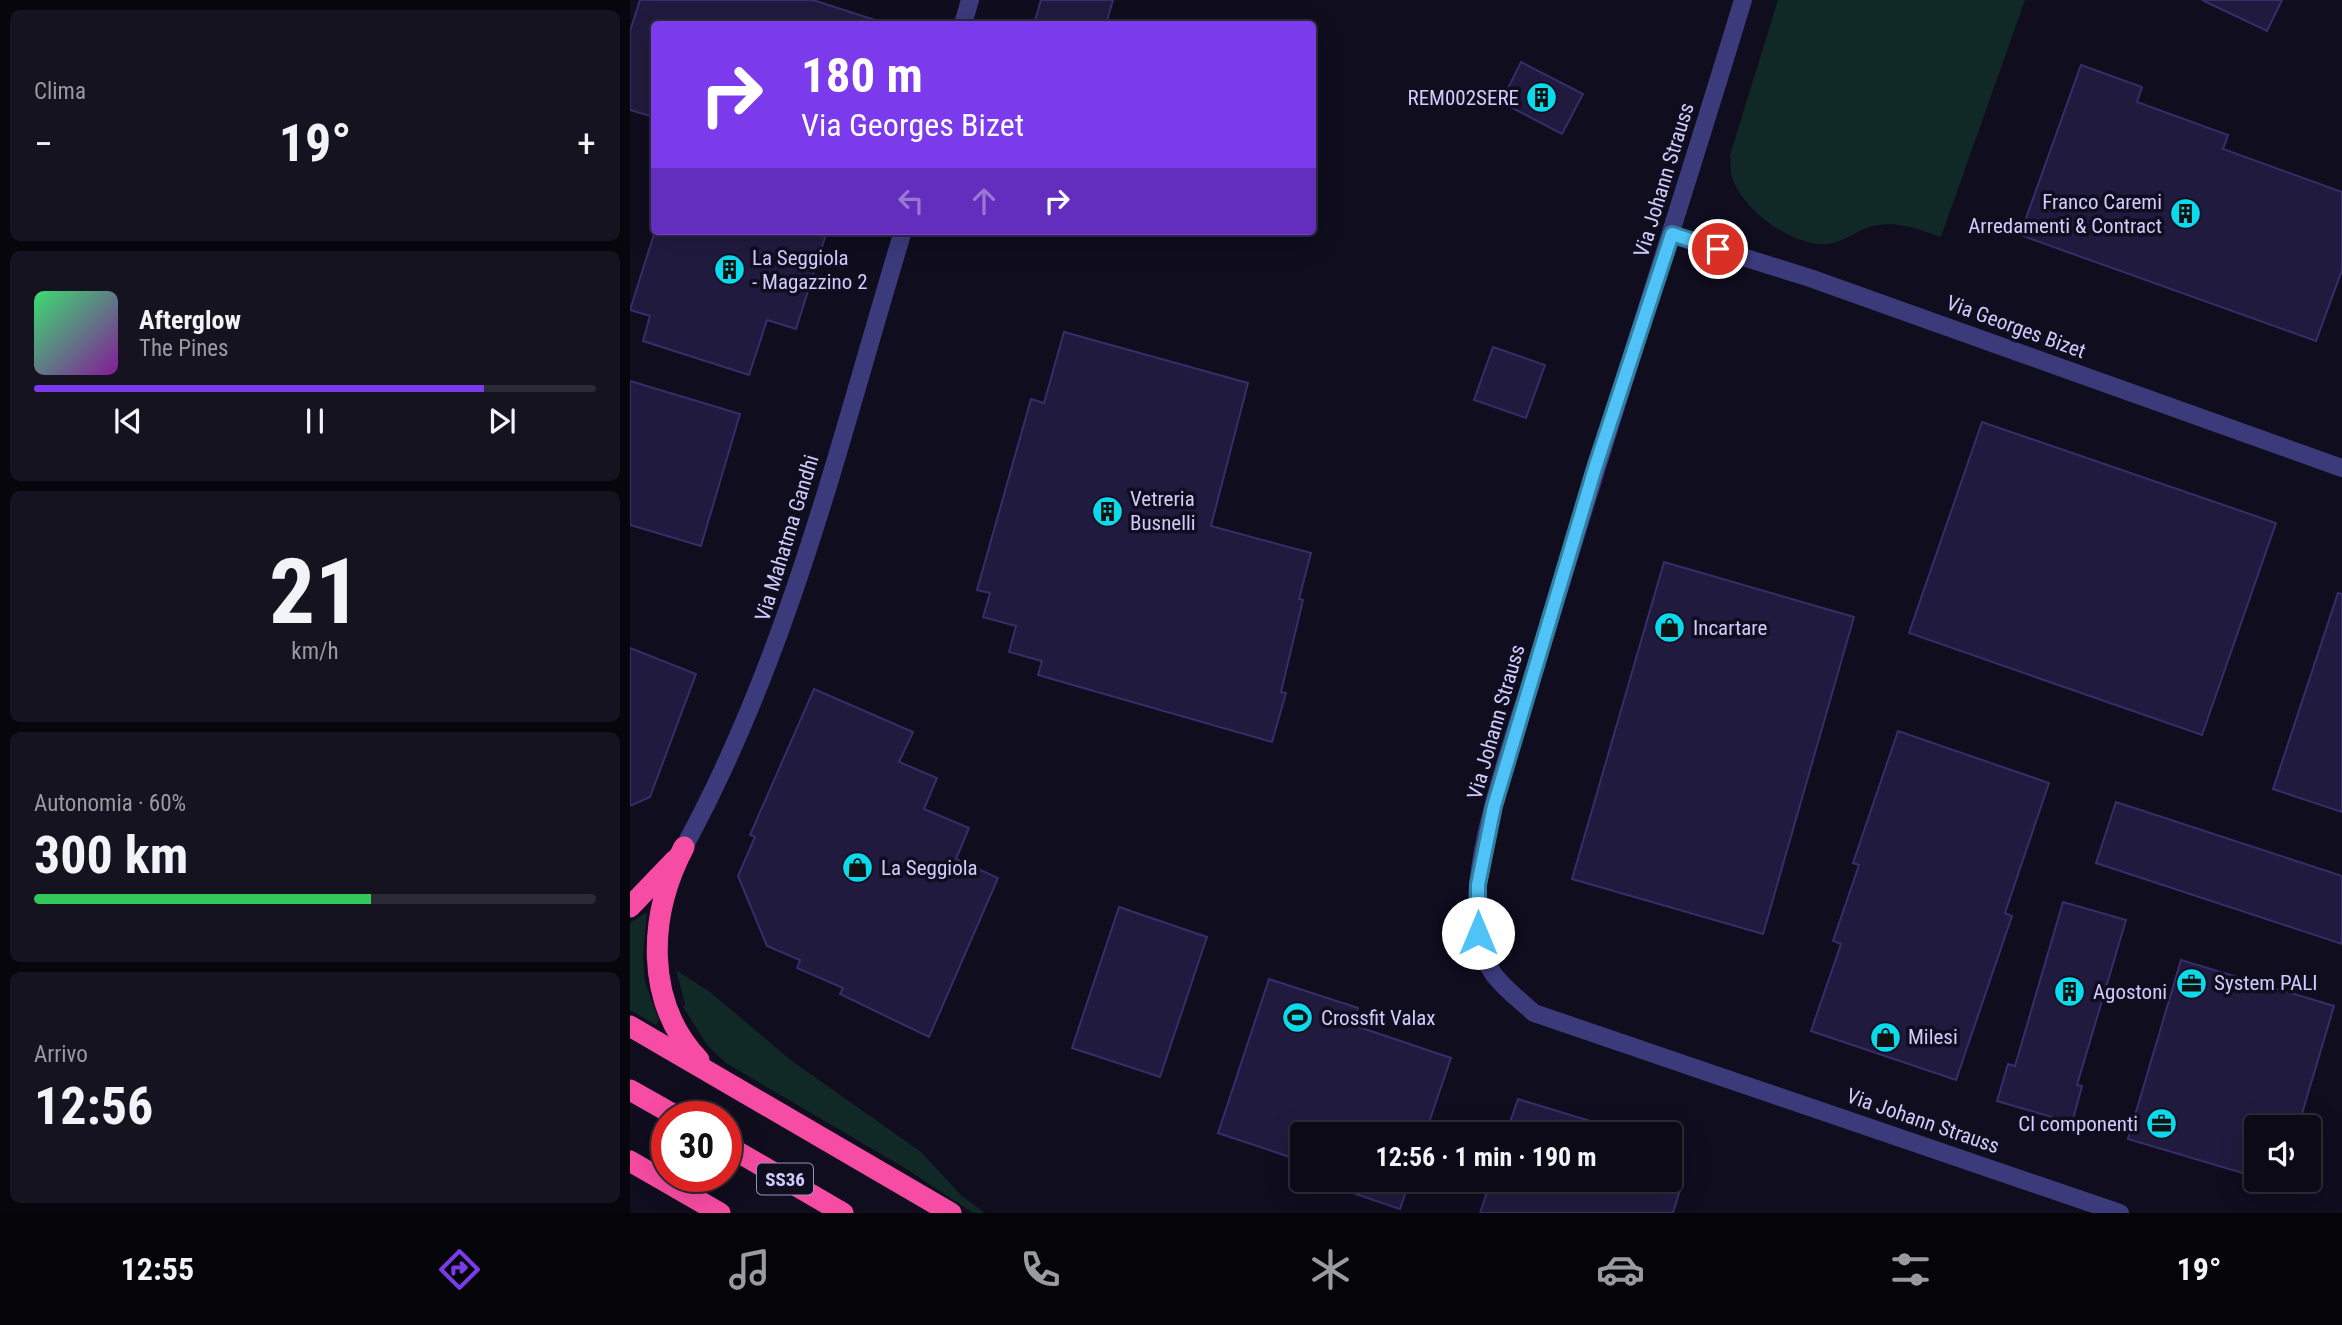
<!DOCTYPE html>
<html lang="it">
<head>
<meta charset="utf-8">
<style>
  :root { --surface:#0b0a16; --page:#14131f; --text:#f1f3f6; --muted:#9a9aa1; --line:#2b2b35; --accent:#7c3aed }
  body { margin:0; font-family:"Roboto Condensed",sans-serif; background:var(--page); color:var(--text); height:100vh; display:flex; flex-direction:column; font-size:26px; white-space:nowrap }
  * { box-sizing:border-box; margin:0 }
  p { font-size:23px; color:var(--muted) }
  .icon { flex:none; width:38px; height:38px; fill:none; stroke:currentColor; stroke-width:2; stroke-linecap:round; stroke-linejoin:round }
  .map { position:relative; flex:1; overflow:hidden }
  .sheet { display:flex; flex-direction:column; gap:10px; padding:10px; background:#06060c; width:630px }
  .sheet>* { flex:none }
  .banner { position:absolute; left:21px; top:21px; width:665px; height:214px; border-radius:7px; box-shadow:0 7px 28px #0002,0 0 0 2px var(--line); background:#7c3aed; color:#fff; overflow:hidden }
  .tools { position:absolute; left:1614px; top:1115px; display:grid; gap:14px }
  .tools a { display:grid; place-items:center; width:77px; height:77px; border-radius:7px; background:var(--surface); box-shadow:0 7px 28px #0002,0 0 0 2px var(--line); font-size:35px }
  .speed { position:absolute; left:21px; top:1101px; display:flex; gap:14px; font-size:35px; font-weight:700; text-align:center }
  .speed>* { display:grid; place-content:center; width:91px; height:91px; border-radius:50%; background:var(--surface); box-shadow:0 7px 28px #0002,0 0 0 2px var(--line); line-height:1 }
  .speed .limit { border:10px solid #d22; background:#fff; color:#111 }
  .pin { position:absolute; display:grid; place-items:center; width:60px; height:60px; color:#fff; margin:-30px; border:4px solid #fff; border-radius:50%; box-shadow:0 2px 7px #0007 }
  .me { position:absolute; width:77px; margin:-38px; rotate:0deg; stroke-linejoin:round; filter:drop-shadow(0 0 5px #0008) }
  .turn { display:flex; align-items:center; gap:24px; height:147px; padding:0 35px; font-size:32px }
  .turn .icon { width:91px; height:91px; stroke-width:2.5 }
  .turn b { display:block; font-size:49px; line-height:60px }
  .lanes { display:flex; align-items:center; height:66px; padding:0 35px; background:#0003; justify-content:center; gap:35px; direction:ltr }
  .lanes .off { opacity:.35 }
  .big { font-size:52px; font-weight:700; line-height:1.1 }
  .sheet .card { flex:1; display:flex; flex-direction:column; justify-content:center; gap:10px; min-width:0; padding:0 24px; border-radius:10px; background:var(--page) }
  .sheet .dial { align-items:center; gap:0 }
  .dial b { font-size:91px; line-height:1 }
  .song { display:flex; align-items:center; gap:21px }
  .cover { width:84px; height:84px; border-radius:10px; background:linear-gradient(135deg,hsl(140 70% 55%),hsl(290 70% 35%)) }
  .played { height:7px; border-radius:4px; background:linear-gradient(90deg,var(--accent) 80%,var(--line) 80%) }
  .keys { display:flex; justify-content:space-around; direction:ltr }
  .heat { display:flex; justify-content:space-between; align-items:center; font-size:38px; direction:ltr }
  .charge { height:10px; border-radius:5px; background:linear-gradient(90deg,#34c759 60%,var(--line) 0) }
  .trip { position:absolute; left:660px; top:1122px; width:392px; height:70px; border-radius:7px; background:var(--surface); box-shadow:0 7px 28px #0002,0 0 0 2px var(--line); font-weight:700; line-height:70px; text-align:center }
  .tab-bar { display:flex; height:112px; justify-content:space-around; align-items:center; background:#040409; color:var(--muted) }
  .tab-bar .icon { width:49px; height:49px }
  .tab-bar .active { color:var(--accent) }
  .tab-bar b { font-size:32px; color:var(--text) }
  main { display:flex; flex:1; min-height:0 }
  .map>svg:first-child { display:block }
</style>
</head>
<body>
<main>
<section class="sheet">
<div class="card"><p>Clima</p>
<div class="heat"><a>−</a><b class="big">19°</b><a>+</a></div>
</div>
<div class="card">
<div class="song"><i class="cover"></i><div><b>Afterglow</b><p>The Pines</p></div></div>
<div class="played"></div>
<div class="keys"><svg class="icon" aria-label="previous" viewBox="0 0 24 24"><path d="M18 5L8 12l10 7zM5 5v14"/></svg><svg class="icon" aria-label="pause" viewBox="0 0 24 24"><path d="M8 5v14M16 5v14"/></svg><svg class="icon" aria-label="next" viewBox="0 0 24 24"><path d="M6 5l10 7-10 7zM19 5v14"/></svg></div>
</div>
<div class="card dial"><b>21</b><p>km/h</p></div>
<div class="card"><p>Autonomia · 60%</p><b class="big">300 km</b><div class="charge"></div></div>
<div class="card"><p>Arrivo</p><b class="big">12:56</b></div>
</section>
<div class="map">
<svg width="1712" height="1213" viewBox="0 0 1712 1213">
  <rect width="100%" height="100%" fill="#0f0d1e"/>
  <!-- green -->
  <g fill="#102826">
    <path d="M 1148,0 L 1395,0 L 1311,237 C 1290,230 1271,222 1248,225 C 1231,227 1215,242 1198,244 C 1164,248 1112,210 1102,177 C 1100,170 1101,162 1100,155 Z"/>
    <polygon points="17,912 13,956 15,982 29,1020 26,1025 0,1010 0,923"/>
    <polygon points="46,970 80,992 162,1061 291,1152 332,1196 355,1213 343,1213 278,1170 96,1063 78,1046 53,1007 55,1004"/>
  </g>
  <!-- building -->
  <g fill="#201a3e" stroke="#372d69" stroke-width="2">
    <polygon points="10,0 183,0 245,20 244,24 24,24 24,117 0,110 0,31"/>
    <polygon points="411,0 483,0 476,24 404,24"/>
    <polygon points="1572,0 1652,0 1637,31"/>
    <polygon points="891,62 953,94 932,134 871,102"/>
    <polygon points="1451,65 1512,87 1507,102 1598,135 1593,149 1712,192 1712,270 1686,341 1390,235"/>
    <polygon points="25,231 197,231 166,329 137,320 119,375 13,341 20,316 0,310"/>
    <polygon points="434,332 618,383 581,526 681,553 669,599 673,600 651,692 656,693 642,742 408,675 412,661 379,652 386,626 353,617 360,593 347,590 401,399 414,403"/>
    <polygon points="863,347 915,365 896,418 844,400"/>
    <polygon points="0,381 110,414 71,546 0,525"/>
    <polygon points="1352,422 1646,523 1572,735 1279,633"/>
    <polygon points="1034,562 1224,617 1133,934 942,879"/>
    <polygon points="1708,593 1712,594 1712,812 1643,789"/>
    <polygon points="0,648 66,674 20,797 0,806"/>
    <polygon points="184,689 283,732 269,762 307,778 294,809 339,828 326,859 368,878 299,1037 210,994 213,988 167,968 170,960 137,946 108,876 125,837 120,835"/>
    <polygon points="1268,731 1419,783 1375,913 1382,916 1326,1080 1181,1031 1211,944 1203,941 1229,865 1223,863"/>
    <polygon points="1486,802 1712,876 1712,944 1466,863"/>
    <polygon points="1433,902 1496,920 1447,1085 1452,1086 1442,1123 1367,1101 1378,1064 1385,1066"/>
    <polygon points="489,907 577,937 530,1077 442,1048"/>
    <polygon points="1551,960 1704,1006 1668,1127 1626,1127 1626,1177 1498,1139"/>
    <polygon points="639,979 728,1008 723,1025 821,1058 795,1134 672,1134 672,1161 588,1133"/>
    <polygon points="888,1099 986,1129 985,1134 876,1134"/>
    <polygon points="693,1180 780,1180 770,1209 693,1183"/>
    <polygon points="861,1180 1053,1180 1043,1213 850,1213"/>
  </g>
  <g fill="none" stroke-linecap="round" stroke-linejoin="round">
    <!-- minor -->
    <g stroke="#3b3a7b" stroke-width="18">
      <path d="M 1113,0 C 1046,221 974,439 908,659 C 886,733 838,857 848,932 C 854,975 874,986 904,1013 L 1490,1213"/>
      <polyline points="333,24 340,0"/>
      <polyline points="1042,235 1180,278 1712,468"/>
      <path d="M 54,847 C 160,653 209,442 273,231"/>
    </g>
    <!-- highway -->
    <g stroke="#f74ca3" stroke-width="21">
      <path d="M 54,847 C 18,915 14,1002 69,1060"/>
      <polyline points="0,907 45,860"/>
      <polyline points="0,1026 321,1213"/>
      <polyline points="0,1090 46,1116"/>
      <polyline points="96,1145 213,1213"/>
      <polyline points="0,1161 90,1213"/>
    </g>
  </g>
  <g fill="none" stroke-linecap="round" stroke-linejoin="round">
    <defs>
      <polyline id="route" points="848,933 848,885 864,806 965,468 1042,234 1088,249"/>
    </defs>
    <!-- route casing -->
    <use href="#route" stroke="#337fa1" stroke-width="18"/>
    <!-- route -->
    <use href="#route" stroke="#4fc3f7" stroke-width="12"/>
  </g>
  <!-- icons -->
  <defs>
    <symbol id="building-disc" viewBox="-11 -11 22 22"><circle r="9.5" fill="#0adaeb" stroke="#0f0d1e"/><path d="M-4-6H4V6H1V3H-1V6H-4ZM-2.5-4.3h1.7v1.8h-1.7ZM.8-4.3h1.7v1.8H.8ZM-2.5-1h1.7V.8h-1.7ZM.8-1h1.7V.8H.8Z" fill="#111"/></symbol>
    <symbol id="shop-disc" viewBox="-11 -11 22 22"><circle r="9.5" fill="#0adaeb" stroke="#0f0d1e"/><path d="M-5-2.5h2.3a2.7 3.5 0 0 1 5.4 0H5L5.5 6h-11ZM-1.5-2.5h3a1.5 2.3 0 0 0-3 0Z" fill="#111"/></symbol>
    <symbol id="office-disc" viewBox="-11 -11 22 22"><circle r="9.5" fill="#0adaeb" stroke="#0f0d1e"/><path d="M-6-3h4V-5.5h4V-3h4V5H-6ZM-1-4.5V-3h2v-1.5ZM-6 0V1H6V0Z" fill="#111"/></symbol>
    <symbol id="stadium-disc" viewBox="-11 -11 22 22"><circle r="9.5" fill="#0adaeb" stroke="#0f0d1e"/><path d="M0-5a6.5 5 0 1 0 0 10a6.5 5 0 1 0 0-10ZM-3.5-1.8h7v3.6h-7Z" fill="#111"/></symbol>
  </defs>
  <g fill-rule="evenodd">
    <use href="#building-disc" x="894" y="80" width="35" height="35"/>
    <use href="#building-disc" x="1538" y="196" width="35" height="35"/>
    <use href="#building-disc" x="82" y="252" width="35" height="35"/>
    <use href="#building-disc" x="460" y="494" width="35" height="35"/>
    <use href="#shop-disc" x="1022" y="610" width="35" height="35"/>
    <use href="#shop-disc" x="210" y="850" width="35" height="35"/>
    <use href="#office-disc" x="1544" y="966" width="35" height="35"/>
    <use href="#building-disc" x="1422" y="974" width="35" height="35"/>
    <use href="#stadium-disc" x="650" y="1000" width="35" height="35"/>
    <use href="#shop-disc" x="1238" y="1020" width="35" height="35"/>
    <use href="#office-disc" x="1514" y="1106" width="35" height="35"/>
  </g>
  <g text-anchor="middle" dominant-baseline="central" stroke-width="7" stroke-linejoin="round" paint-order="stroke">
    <!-- shield labels -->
    <rect fill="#0f0d1e" stroke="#9693ba" stroke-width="2" x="127" y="1163.5" width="56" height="31" rx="5"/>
    <g font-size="19" font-weight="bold" fill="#d0ccfd">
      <text x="155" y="1179">SS36</text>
    </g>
    <!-- poi labels -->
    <g font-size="21" fill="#d0ccfd" stroke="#0f0d1e" text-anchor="start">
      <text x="889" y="98" text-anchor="end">REM002SERE</text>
      <text x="1532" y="202" text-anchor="end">Franco Caremi<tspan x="1532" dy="24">Arredamenti &amp; Contract</tspan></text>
      <text x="122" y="258">La Seggiola<tspan x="122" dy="24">- Magazzino 2</tspan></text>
      <text x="500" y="499">Vetreria<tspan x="500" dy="24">Busnelli</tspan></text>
      <text x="1063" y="628">Incartare</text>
      <text x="251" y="868">La Seggiola</text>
      <text x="1584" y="983">System PALI</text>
      <text x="1463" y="992">Agostoni</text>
      <text x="691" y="1018">Crossfit Valax</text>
      <text x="1278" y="1037">Milesi</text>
      <text x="1508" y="1124" text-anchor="end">Cl componenti</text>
    </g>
    <!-- street labels -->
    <g font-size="21" fill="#d0ccfd" stroke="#0f0d1e">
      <text transform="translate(1034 180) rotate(-73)">Via Johann Strauss</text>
      <text transform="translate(1386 327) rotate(20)">Via Georges Bizet</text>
      <text transform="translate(157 538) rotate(-73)">Via Mahatma Gandhi</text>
      <text transform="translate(866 722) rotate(-74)">Via Johann Strauss</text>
      <text transform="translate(1293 1121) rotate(19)">Via Johann Strauss</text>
    </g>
  </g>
</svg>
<div class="tools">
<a><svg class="icon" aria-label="sound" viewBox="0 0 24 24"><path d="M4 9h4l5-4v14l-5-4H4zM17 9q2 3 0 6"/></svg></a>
</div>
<div class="speed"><div class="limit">30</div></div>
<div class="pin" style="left:1088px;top:249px;background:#d93025"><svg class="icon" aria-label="arrive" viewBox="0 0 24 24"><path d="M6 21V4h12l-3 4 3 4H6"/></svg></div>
<svg class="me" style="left:848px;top:933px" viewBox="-20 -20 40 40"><circle r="19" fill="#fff"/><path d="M0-13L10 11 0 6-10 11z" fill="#4fc3f7"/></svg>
<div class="trip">12:56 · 1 min · 190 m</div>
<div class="banner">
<div class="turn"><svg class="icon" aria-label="right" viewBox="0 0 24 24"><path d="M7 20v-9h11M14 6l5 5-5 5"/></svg><div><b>180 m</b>Via Georges Bizet</div></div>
<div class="lanes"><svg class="icon off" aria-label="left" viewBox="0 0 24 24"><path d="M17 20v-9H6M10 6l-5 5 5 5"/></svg><svg class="icon off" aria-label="ahead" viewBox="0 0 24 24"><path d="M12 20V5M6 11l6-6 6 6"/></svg><svg class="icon" aria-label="right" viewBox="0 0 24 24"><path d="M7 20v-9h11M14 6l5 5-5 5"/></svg></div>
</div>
</div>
</main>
<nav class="tab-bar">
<b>12:55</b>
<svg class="icon active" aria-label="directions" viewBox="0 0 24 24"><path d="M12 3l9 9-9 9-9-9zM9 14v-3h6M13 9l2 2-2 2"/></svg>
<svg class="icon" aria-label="music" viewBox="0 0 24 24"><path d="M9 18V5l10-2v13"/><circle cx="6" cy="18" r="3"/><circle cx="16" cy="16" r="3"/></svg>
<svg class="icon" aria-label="phone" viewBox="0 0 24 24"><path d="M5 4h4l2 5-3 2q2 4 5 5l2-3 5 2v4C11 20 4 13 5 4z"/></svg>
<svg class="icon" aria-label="climate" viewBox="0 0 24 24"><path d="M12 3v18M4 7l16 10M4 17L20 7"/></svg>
<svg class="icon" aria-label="car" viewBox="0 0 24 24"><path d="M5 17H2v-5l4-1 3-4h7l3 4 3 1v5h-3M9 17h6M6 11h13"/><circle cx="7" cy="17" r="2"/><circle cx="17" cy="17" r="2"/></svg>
<svg class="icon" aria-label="filters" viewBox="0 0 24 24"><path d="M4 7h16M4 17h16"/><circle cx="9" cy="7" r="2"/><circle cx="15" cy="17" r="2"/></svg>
<b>19°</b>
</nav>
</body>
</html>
